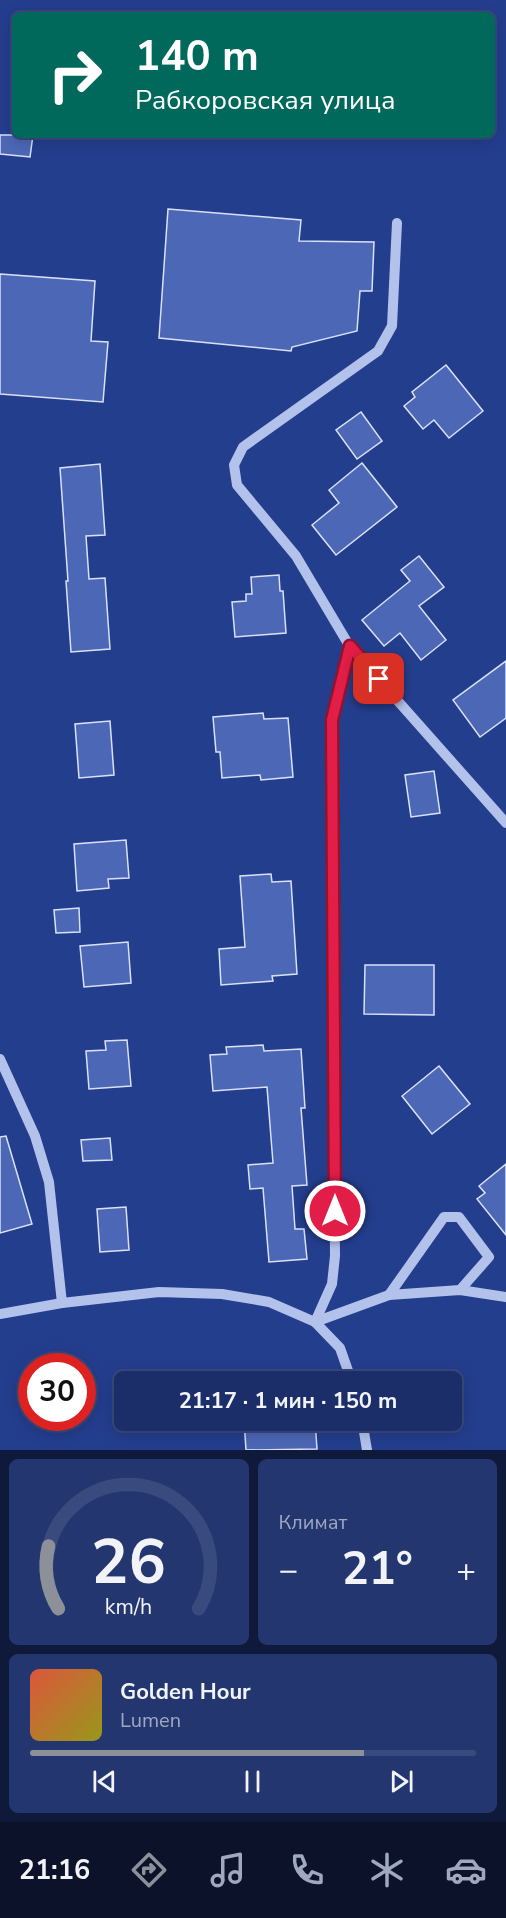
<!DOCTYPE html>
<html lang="ru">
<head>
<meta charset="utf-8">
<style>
  :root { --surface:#1b2e6a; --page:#243670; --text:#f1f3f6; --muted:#a0a8c1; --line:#394a7e; --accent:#8c9099 }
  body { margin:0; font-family:"Nunito Sans",sans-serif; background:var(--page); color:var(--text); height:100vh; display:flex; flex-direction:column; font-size:22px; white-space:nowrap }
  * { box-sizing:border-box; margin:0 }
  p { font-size:20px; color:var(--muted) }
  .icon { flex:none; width:33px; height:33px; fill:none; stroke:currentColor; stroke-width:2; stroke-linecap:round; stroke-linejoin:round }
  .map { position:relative; height:1450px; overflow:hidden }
  .details { display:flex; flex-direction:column; gap:9px; padding:9px; background:#0f193a; flex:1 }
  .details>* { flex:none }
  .guide { position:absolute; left:12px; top:12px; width:483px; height:126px; border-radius:9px; box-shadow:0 3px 15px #0003,0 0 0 2px var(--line); background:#00695c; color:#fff; overflow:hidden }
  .speed { position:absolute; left:18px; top:1353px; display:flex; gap:12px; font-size:30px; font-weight:700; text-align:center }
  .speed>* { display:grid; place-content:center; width:78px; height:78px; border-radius:50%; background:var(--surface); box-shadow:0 3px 15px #0003,0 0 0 2px var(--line); line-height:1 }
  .speed .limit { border:9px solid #d22; background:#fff; color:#111 }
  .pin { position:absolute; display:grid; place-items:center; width:51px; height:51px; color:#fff; margin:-26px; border-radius:12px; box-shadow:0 3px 9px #0006 }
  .me { position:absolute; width:66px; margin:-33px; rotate:0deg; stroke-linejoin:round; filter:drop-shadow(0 0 4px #0008) }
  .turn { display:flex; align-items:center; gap:21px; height:126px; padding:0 24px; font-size:27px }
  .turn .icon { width:78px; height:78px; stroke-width:2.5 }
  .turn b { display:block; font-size:42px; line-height:51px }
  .big { font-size:45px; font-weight:700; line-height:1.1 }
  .details .card { flex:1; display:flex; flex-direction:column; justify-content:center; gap:9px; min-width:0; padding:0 21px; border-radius:9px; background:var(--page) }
  .details .dial { align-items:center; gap:0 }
  .dial svg { height:156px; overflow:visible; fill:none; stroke:var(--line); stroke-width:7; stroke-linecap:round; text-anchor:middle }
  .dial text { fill:var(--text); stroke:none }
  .song { display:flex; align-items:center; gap:18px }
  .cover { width:72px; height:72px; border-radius:9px; background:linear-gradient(135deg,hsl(10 70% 55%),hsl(60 70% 35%)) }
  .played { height:6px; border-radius:3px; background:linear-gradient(90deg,var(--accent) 75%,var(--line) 75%) }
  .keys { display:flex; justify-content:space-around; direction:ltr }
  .heat { display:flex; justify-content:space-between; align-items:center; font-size:33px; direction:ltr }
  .details .tiles { flex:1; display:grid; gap:9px; grid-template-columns:1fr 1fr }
  .card:last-child { grid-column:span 2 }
  .trip { position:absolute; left:114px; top:1371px; width:348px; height:60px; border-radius:9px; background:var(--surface); box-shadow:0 3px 15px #0003,0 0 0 2px var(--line); font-weight:700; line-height:60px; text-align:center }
  .menu { display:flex; height:96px; justify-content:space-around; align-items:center; background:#0b122a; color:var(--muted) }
  .menu .icon { width:42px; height:42px }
  .menu .on { color:var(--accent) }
  .menu b { font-size:27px; color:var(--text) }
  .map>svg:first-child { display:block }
</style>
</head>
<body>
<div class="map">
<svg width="506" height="1450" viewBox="0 0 506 1450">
  <rect width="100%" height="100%" fill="#243e8e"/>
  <!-- building -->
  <g fill="#4c67b5" stroke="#d8e1f8" stroke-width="1.5">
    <polygon points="0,135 33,135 30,157 0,154"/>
    <polygon points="168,209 301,220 299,241 374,242 372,291 360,291 357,331 292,347 291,351 159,338"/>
    <polygon points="0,274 95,281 91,341 108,342 103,402 0,394"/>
    <polygon points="446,365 483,411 449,438 434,420 423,429 404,406 415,397 412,392"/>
    <polygon points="361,412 382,441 357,459 336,430"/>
    <polygon points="362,463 397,507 336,555 312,525 339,503 329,490"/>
    <polygon points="100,464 105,535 86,536 89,579 105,578 110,649 71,652 66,581 68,581 60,468"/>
    <polygon points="419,556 444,587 419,606 446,640 421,660 400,633 384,646 362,620 410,581 401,570"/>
    <polygon points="279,575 280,591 283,591 286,633 235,637 232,602 246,601 246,594 252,594 251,577"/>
    <polygon points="506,661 506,718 480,737 453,700"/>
    <polygon points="263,713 264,719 288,718 293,777 261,780 260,775 222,778 220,752 216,752 213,717"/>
    <polygon points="110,721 114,775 79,778 75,724"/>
    <polygon points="434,771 440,813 411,817 405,775"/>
    <polygon points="126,840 129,878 108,879 109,888 77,891 74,844"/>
    <polygon points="271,874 272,882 291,881 297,974 272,976 273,981 221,985 219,949 245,947 240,876"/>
    <polygon points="79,908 80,932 56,933 54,910"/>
    <polygon points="128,942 131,983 84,987 80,946"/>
    <polygon points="365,965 434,965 434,1015 364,1014"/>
    <polygon points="127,1040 131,1086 89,1089 86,1051 106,1050 105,1041"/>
    <polygon points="263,1045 264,1051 301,1049 305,1108 301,1108 307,1185 292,1186 295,1229 304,1229 307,1259 269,1262 263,1188 250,1189 248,1165 273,1163 267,1087 213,1091 210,1055 227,1054 226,1047"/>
    <polygon points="439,1066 470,1104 432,1134 402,1096"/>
    <polygon points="6,1136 32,1224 0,1233 0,1137"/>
    <polygon points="110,1138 112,1160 83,1161 81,1140"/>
    <polygon points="506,1164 506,1235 477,1199 485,1193 479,1186"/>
    <polygon points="126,1207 129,1250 100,1252 97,1209"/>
    <polygon points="244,1420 315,1420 317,1449 246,1450"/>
  </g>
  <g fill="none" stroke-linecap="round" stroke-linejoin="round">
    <!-- minor -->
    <g stroke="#b3c2eb" stroke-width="10">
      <polyline points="397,223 392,326 378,351 243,447 234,465 237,485 296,556 350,647 506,823"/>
      <polyline points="0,1059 35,1136 49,1182 62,1303"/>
      <polyline points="389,1295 444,1217 459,1217 489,1257 460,1290"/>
      <polyline points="0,1314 62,1303 159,1292 222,1294 269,1302 315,1322 340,1348 352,1382"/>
      <polyline points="315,1322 332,1284 335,1256 331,720 350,647"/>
      <polyline points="315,1322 389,1295 460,1290 506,1297"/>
      <polyline points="362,1420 367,1450"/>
    </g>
  </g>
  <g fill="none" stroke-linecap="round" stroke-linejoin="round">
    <defs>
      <polyline id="route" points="335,1211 332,720 350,646 379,679"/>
    </defs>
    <!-- route casing -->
    <use href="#route" stroke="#92132f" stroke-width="15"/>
    <!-- route -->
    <use href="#route" stroke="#e11d48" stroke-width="10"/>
  </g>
</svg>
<div class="speed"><div class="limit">30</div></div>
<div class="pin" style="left:379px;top:679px;background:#d93025"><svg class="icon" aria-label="arrive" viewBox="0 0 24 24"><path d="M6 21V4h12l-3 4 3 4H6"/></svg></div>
<svg class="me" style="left:335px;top:1211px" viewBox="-20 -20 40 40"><circle r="17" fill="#e11d48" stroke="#fff" stroke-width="3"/><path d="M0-11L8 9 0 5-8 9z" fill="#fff"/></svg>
<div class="trip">21:17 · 1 мин · 150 m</div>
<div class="guide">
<div class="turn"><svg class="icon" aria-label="right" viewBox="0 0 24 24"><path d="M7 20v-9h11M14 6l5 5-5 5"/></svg><div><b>140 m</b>Рабкоровская улица</div></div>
</div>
</div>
<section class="details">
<div class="tiles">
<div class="card dial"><svg viewBox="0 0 100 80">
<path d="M14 69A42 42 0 1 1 86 69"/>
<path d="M14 69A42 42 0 0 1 9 37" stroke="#8c9099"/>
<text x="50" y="56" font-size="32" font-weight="700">26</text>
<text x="50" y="72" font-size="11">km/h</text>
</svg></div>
<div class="card"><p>Климат</p>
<div class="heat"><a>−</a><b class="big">21°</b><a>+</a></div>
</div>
<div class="card">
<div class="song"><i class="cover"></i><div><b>Golden Hour</b><p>Lumen</p></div></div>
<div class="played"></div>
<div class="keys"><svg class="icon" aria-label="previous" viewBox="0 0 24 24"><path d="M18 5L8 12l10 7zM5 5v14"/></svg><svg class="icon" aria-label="pause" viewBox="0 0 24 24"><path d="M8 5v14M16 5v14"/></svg><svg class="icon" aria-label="next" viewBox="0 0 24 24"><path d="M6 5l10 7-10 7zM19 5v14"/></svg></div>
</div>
</div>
</section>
<nav class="menu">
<b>21:16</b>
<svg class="icon on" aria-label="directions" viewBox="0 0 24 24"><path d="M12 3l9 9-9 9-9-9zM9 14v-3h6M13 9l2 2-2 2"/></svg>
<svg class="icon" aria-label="music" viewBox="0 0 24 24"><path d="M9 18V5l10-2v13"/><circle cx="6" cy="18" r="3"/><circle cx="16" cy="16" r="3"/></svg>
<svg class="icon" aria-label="phone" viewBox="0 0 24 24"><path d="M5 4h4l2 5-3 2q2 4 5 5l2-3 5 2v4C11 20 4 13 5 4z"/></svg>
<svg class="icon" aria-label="climate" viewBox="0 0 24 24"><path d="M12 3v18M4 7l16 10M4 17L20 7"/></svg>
<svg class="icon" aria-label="car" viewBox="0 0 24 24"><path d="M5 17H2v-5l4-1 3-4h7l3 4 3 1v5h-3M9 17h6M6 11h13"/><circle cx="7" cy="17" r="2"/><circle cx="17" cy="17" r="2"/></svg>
</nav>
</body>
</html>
